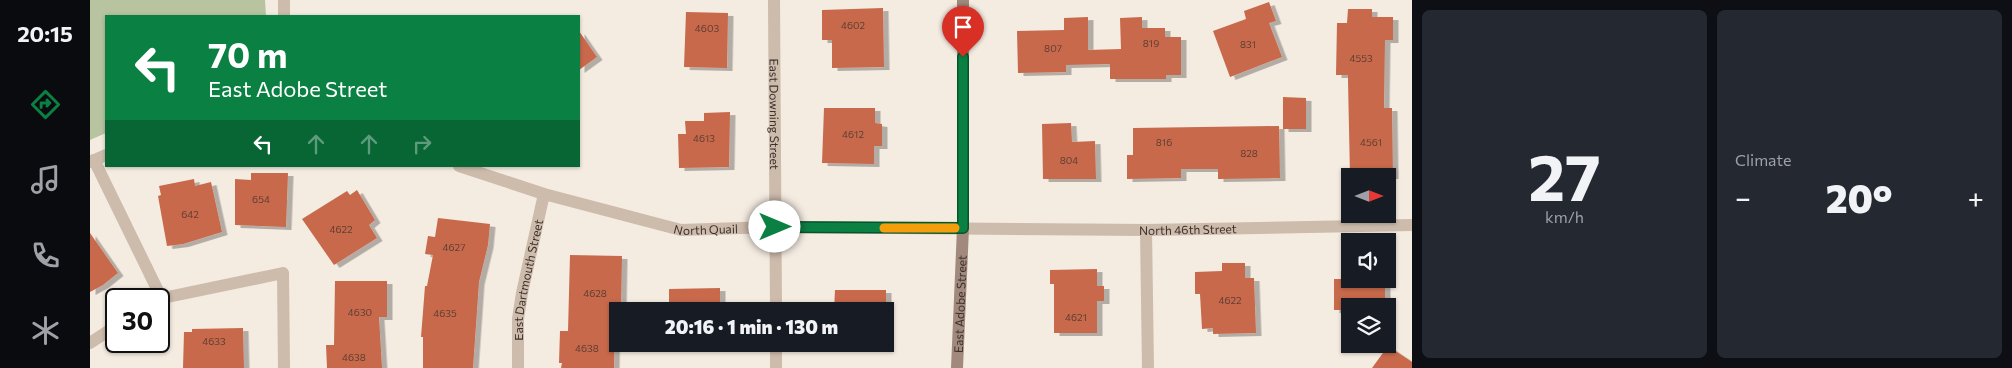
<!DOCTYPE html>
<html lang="en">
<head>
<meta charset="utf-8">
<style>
  :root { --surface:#171b24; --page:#242831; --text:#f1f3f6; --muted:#9ea1a6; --accent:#0b8043 }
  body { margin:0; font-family:Commissioner,sans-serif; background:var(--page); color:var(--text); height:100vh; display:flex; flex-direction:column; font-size:19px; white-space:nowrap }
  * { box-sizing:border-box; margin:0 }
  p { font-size:16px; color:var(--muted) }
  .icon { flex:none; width:28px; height:28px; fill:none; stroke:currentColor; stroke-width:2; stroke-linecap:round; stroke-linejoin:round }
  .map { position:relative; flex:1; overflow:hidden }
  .drawer { display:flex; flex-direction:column; gap:10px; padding:10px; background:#0d0f14; width:600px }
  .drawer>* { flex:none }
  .banner { position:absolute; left:15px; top:15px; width:475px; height:152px; border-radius:0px; box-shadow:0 1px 4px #0004; background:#0b8043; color:#fff; overflow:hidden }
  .needle { width:32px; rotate:90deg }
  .fabs { position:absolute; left:1251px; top:168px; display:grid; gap:10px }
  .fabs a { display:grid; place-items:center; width:55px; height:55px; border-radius:0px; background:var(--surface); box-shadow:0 1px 4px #0004; font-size:25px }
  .speed { position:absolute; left:15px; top:288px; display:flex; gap:10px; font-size:25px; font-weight:700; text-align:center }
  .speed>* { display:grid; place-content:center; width:65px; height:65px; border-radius:50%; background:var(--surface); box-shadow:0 1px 4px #0004; line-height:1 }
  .speed .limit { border:2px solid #111; border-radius:8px; background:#fff; color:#111 }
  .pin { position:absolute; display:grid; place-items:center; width:42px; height:42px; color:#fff; margin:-51px -21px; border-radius:50% 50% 50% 0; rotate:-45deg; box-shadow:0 0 5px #0007 }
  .pin .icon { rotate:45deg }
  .me { position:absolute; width:55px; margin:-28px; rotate:90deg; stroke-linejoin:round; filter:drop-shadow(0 0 4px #0008) }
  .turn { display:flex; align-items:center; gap:18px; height:105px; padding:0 20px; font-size:22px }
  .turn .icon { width:65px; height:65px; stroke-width:2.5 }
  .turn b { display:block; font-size:35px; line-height:42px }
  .lanes { display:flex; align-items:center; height:48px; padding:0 20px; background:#0003; justify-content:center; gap:25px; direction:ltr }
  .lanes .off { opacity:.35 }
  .big { font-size:38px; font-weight:800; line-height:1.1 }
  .drawer .card { flex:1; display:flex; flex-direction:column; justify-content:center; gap:8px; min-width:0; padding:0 18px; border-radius:8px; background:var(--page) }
  .drawer .dial { align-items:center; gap:0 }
  .dial b { font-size:65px; line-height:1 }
  .heat { display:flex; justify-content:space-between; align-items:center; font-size:28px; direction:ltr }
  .drawer .tiles { flex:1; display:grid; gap:10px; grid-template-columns:repeat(2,1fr) }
  .trip { position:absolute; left:519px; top:302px; width:285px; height:50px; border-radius:0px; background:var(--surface); box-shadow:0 1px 4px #0004; font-weight:800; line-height:50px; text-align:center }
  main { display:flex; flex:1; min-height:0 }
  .dock { display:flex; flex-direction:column; width:90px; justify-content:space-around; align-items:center; background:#090b0e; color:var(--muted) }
  .dock .icon { width:35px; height:35px }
  .dock .active { color:var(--accent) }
  .dock b { font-size:22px; color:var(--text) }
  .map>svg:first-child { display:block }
</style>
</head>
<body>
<main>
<nav class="dock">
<b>20:15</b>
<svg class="icon active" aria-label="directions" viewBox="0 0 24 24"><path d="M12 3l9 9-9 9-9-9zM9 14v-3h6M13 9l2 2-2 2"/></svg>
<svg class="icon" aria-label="music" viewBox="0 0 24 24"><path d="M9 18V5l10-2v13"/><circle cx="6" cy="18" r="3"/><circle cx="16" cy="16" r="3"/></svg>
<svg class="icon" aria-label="phone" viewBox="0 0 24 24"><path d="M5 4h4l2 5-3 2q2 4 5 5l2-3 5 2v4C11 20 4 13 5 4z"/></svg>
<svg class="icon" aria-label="climate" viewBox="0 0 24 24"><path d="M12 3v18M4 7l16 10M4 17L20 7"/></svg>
</nav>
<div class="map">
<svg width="1322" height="368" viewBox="0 0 1322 368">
  <defs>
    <filter id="shadow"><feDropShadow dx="5.5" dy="3" stdDeviation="0" flood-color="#0004"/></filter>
  </defs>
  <rect width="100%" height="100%" fill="#f4ebe1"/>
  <!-- green -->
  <polygon fill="#b8c4a0" points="0,0 175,0 176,16 16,16 16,133 0,140"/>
  <!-- building -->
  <g fill="#c8694b" filter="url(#shadow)">
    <polygon points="1179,2 1186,21 1179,23 1192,57 1140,77 1123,31 1156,19 1154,11"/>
    <polygon points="793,8 794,67 742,68 742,40 732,40 732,10"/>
    <polygon points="1258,9 1282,9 1282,17 1303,17 1303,40 1295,40 1294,108 1302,108 1303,176 1260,176 1258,81 1258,75 1246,75 1247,23 1257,23"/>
    <polygon points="596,12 638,13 637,68 594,67"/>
    <polygon points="998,17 998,50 1031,49 1030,18 1052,17 1052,28 1075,28 1075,37 1091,37 1091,75 1076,75 1076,79 1020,79 1020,64 976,65 976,72 928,73 927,31 974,30 974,18"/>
    <polygon points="489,31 507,57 489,70"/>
    <polygon points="1193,97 1216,98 1216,129 1193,129"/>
    <polygon points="734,108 785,108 785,123 792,124 792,146 784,146 784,164 732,163"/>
    <polygon points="640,112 639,167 589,168 588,134 596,134 595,121 614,121 614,113"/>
    <polygon points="981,123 982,142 1005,141 1006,179 953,179 952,124"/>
    <polygon points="1189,126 1190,178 1128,179 1128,169 1091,169 1091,178 1037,179 1037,155 1043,155 1043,128"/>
    <polygon points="161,173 198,173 196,227 145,225 145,179 161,180"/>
    <polygon points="104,179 105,186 121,182 132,232 93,244 77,246 68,196 71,195 69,186"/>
    <polygon points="267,190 285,220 279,225 287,238 244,265 212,219 257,191 260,195"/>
    <polygon points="348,218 400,224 398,245 389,282 383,368 333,368 333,337 331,337 335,286 337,286 343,255 335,254 338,236 345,237"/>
    <polygon points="0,233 28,273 13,285 0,292"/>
    <polygon points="480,255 532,256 531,309 525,309 524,368 471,368 472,363 469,363 470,331 478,331"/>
    <polygon points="1132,263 1155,263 1155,278 1164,278 1166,333 1123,334 1123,328 1112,329 1110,294 1105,294 1105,272 1132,271"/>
    <polygon points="1007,269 1007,286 1014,286 1014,301 1007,301 1007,333 964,333 964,284 960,284 960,270"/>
    <polygon points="1244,279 1295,279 1295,306 1260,306 1260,310 1244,310"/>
    <polygon points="245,281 297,281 297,317 289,317 292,368 237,368 236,345 244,345"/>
    <polygon points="630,288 630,311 579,311 579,289"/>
    <polygon points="745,290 796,290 796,311 744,311"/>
    <polygon points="153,328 154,368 93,368 94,332 102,332 102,329"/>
    <polygon points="1298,346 1322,362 1322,368 1282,368"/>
  </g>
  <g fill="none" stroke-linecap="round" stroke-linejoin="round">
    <!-- street -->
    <g stroke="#cdbbac" stroke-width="12">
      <polyline points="194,0 194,16"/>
      <path id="s1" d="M 684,0 L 686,311"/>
      <polyline points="4,160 71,297"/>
      <polyline points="0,162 16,155"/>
      <path id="s2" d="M 369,166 L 454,194 L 591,230 L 685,227 L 1056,230 L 1322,225"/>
      <polyline points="1056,230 1058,368"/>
      <polyline points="68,299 193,273 194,368"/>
      <polyline points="0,343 26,326"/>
      <polyline points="686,344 686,368"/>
      <path id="s3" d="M 428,368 L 428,319 L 432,293 L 454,194"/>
    </g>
    <!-- secondary -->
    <path stroke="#a18a7d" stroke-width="12" id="s4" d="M 867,368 L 873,228 L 873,0"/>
  </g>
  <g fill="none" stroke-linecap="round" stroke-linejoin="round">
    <defs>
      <polyline id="route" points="685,227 873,228 873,57"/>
    </defs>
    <!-- route casing -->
    <use href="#route" stroke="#07532c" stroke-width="12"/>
    <!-- route -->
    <use href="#route" stroke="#0b8043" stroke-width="9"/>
    <!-- slow -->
    <polyline stroke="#f59e0b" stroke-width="9" points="794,228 865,228"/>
  </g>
  <g text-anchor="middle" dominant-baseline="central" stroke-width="4" stroke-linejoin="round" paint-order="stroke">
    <!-- number labels -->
    <g font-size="10" fill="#5e3e33">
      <text x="763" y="25">4602</text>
      <text x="617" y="28">4603</text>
      <text x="1061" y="43">819</text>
      <text x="1158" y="44">831</text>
      <text x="963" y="48">807</text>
      <text x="1271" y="58">4553</text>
      <text x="763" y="134">4612</text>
      <text x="614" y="138">4613</text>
      <text x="1074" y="142">816</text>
      <text x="1281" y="142">4561</text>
      <text x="1159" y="153">828</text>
      <text x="979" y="160">804</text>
      <text x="171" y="199">654</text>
      <text x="100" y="214">642</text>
      <text x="251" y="229">4622</text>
      <text x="364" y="247">4627</text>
      <text x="505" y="293">4628</text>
      <text x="1140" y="300">4622</text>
      <text x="270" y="312">4630</text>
      <text x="355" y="313">4635</text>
      <text x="986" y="317">4621</text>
      <text x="124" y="341">4633</text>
      <text x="497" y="348">4638</text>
      <text x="264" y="357">4638</text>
    </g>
    <!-- street labels -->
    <g font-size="12" fill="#3b302b" stroke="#fbf5ee">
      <text stroke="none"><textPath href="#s1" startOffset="114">East Downing Street</textPath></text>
      <text stroke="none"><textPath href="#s2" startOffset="256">North Quail</textPath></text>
      <text stroke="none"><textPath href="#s2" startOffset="738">North 46th Street</textPath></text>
      <text stroke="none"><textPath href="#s3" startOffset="89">East Dartmouth Street</textPath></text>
      <text stroke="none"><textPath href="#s4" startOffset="64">East Adobe Street</textPath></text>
    </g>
  </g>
</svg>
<div class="fabs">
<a><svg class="needle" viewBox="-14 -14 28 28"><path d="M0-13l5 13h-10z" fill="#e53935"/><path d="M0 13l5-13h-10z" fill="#9ea1a6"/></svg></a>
<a><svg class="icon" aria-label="sound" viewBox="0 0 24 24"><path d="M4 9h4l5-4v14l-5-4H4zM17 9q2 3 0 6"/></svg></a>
<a><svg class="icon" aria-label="layers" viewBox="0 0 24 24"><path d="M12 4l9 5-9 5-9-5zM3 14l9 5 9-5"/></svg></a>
</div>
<div class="speed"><div class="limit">30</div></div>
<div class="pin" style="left:873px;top:57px;background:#d93025"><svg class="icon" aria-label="arrive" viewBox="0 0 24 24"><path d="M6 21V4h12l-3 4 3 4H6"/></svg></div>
<svg class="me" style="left:685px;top:227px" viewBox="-20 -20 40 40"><circle r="19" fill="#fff"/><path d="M0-13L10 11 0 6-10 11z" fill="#0b8043"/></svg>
<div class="trip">20:16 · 1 min · 130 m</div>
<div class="banner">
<div class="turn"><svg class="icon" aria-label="left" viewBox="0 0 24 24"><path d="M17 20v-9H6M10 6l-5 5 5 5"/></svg><div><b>70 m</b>East Adobe Street</div></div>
<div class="lanes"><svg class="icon" aria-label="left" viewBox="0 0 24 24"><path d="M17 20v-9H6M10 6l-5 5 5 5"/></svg><svg class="icon off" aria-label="ahead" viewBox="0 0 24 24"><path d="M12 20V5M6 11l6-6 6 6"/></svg><svg class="icon off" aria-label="ahead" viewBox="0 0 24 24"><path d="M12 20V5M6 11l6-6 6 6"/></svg><svg class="icon off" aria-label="right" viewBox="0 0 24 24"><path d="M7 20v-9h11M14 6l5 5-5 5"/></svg></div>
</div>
</div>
<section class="drawer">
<div class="tiles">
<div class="card dial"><b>27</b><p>km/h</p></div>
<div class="card"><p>Climate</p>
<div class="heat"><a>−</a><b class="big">20°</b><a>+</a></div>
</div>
</div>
</section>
</main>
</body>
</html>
